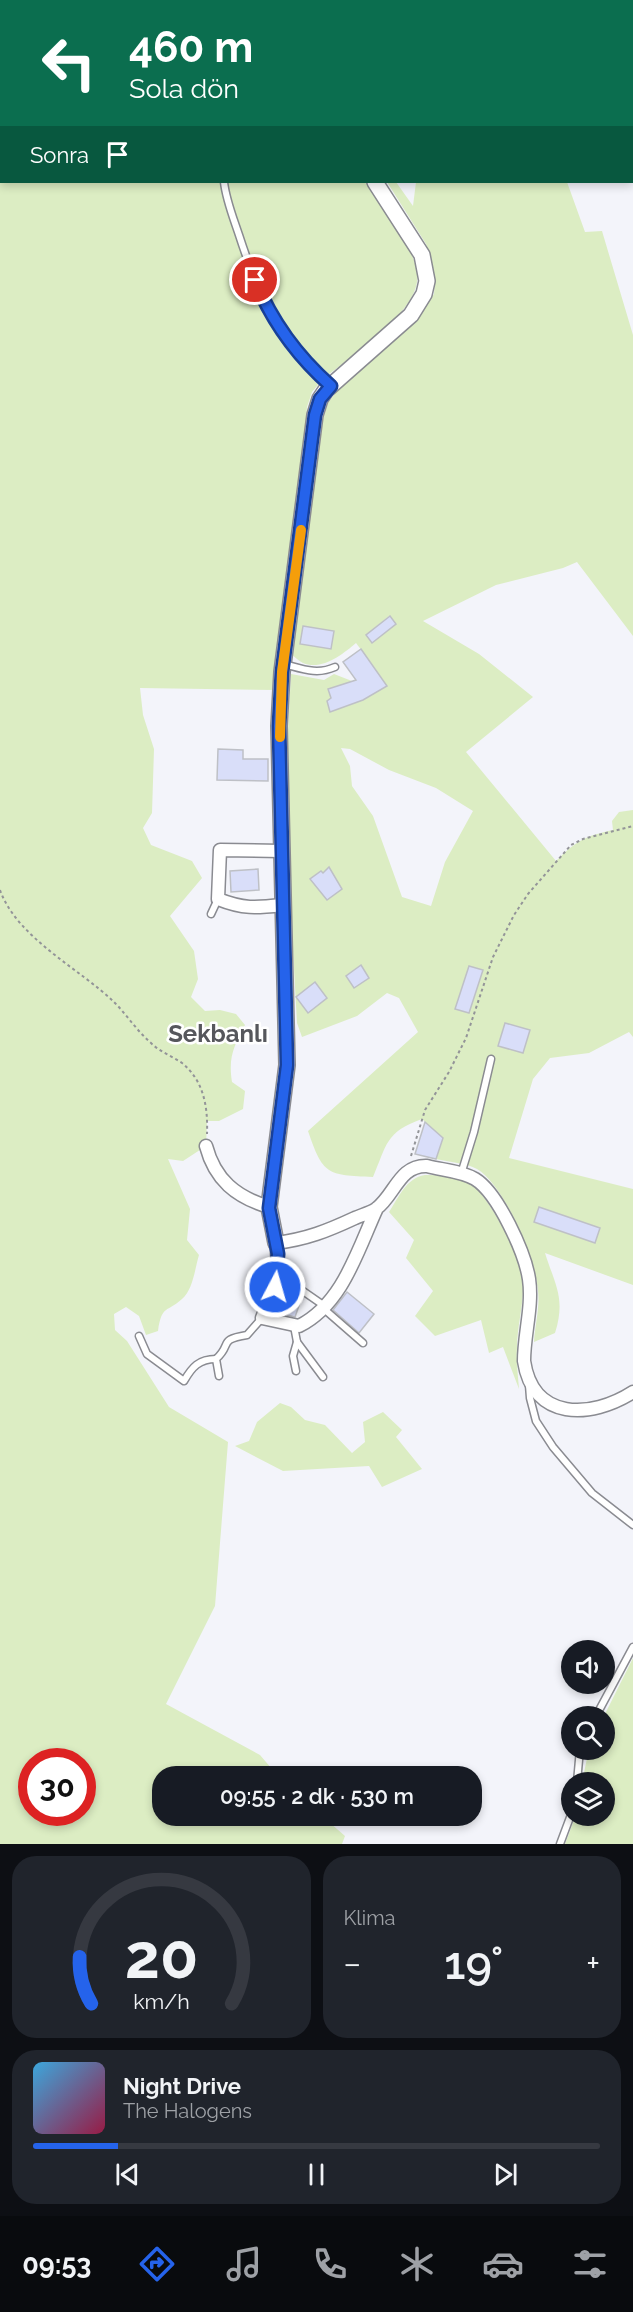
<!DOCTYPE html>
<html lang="tr">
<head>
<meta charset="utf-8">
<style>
  :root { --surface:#171b24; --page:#20242c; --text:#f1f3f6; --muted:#9ea1a6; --line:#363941; --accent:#2563eb }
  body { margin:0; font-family:Raleway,sans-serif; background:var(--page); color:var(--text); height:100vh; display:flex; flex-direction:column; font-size:22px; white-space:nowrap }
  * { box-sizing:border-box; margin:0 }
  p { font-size:20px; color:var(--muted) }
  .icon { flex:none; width:33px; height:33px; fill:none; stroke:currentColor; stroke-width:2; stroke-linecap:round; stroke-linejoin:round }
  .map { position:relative; height:1844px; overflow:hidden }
  .drawer { display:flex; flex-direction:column; gap:12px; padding:12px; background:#0d0f14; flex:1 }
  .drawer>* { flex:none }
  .hud { position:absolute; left:0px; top:0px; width:633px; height:183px; box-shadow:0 3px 9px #0003; background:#0b6e4f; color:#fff; overflow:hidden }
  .fabs { position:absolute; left:561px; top:1640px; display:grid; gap:12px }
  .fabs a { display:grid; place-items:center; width:54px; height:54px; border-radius:50%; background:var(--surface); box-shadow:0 3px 9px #0003; font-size:30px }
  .speed { position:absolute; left:18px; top:1748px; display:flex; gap:12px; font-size:30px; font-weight:700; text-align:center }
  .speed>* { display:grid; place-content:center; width:78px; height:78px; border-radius:50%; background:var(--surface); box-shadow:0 3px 9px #0003; line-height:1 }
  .speed .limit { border:9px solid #d22; background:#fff; color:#111 }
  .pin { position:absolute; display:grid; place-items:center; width:51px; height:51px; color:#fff; margin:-26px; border:3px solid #fff; border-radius:50%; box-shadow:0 2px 6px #0007 }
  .me { position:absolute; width:66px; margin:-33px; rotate:6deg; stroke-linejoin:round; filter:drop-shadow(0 0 4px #0008) }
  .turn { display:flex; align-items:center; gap:21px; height:126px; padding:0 30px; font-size:27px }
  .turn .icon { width:78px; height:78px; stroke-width:2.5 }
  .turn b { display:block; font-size:42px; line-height:51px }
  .then { display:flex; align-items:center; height:57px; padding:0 30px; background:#0003; gap:12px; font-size:22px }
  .big { font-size:45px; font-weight:600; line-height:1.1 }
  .drawer .widget { flex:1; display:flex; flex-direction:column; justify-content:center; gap:9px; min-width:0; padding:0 21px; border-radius:24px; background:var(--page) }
  .drawer .dial { align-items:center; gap:0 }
  .dial svg { height:156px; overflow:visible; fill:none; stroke:var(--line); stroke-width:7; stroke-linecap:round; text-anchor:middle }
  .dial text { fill:var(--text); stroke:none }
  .song { display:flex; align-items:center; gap:18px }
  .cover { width:72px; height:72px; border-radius:9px; background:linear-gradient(135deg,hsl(200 70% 55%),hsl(340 70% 35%)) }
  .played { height:6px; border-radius:3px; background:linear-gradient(90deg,var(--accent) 15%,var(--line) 15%) }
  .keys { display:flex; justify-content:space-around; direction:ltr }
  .heat { display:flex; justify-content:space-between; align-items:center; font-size:33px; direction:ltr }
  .drawer .tiles { flex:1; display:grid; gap:12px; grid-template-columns:1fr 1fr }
  .widget:last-child { grid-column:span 2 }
  .trip { position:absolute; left:152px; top:1766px; width:330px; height:60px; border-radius:24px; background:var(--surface); box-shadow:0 3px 9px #0003; font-weight:600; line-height:60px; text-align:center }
  .tabs { display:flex; height:96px; justify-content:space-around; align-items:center; background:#090b0e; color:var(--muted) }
  .tabs .icon { width:42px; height:42px }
  .tabs .selected { color:var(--accent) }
  .tabs b { font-size:27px; color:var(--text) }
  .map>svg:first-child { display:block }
</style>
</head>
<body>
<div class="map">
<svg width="633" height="1844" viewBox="0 0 633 1844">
  <rect width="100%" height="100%" fill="#f3f4fa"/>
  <!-- green -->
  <g fill="#dcedc3" fill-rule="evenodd">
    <path d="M 0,0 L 238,1 L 2,2 L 2,182 L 365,182 C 381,206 421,252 417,282 C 413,315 349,358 323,379 L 312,392 L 307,407 L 300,510 L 275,690 L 140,688 L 143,715 L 154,749 L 152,813 L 143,828 L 151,845 L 192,861 L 202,878 L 170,916 L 194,951 L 198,979 L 191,997 L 205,1011 L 220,1010 L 236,1014 L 245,1025 C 234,1046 228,1057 232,1082 L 245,1091 L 243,1109 L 219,1121 L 207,1121 L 206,1146 L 183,1161 L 168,1159 L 190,1209 L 187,1240 L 199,1255 C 195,1268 193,1290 182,1299 C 167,1313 162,1304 158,1331 L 146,1335 L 139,1316 L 126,1307 L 114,1314 L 115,1330 L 127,1341 L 169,1407 L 228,1442 L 215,1606 L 166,1704 L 260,1755 L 278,1776 L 162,1776 L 162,1815 L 321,1815 L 345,1836 L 342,1844 L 0,1844 ZM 32,1761 L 82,1761 L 82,1812 L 32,1812 Z"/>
    <path d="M 387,182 L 396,182 L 413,206 L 416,182 L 567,182 L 585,232 L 602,231 L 633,335 L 633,636 L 577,562 L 563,568 L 496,585 L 423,621 L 479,654 L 533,697 L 466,752 L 556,861 C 576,841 585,836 613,830 L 612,821 L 619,812 L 633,810 L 633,1037 L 629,1032 L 589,1053 L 550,1058 L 533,1079 L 509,1158 L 633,1189 L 633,1285 L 545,1253 C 555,1285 566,1298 555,1333 L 534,1342 C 535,1325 540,1307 538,1291 C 536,1259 504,1185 477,1169 C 466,1163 449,1162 436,1159 L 443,1138 L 422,1119 C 385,1132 387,1145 373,1177 C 327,1175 323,1175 308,1131 L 418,1032 L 399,998 L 387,993 L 357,1016 L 302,1037 L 297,1023 L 287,844 L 288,730 L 291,674 L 324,680 L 334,674 L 357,683 L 377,671 L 356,643 C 343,654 322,671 303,663 C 299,661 295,657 291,654 L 323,420 L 328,403 L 337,391 L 412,324 L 434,294 L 435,277 L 426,244 ZM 389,616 L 396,624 L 372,643 L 366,635 ZM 341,748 L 350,749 L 389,770 L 436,788 L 473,811 L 445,862 L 431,906 L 402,897 L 373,816 L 352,786 L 350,766 Z"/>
    <path d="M 425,1175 C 439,1175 459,1175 470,1183 C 489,1195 523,1261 523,1283 C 524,1304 517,1326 517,1348 C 516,1361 518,1375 519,1389 L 503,1347 L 489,1353 L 481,1320 L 435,1336 L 415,1316 L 433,1291 L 406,1258 L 414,1240 L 389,1212 C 399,1197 406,1178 425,1175 Z"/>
    <polygon points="280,1403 291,1407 305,1420 325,1425 352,1453 365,1442 363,1422 383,1412 402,1430 396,1437 422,1469 382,1487 369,1466 283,1471 235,1446 249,1441 257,1422"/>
    <polygon points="633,1658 633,1844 565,1844 576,1815 604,1815 604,1782 582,1782 589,1749 604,1749 604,1716"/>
  </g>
  <!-- building -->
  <g fill="#d9def9" stroke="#bec0c6" stroke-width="1.5">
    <polygon points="390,616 396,624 372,643 366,635"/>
    <polygon points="303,626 334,631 331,649 300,644"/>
    <polygon points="361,649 387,686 363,700 330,712 327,701 331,698 328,689 356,680 343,662"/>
    <polygon points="218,749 243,750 243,759 268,759 268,781 217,780"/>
    <polygon points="329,867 342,889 327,900 310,879 321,871 323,873"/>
    <polygon points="258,869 259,890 231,892 230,871"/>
    <polygon points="361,965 369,978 354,988 346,976"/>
    <polygon points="469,966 483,970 469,1013 455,1009"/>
    <polygon points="315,982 327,998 308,1013 296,997"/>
    <polygon points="505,1023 530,1030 523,1053 498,1046"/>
    <polygon points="425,1122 443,1138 436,1159 415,1154"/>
    <polygon points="539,1207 600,1228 595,1243 534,1222"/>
    <polygon points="283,1290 302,1297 295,1317 275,1312"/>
    <polygon points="347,1292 374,1314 359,1333 333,1310"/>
  </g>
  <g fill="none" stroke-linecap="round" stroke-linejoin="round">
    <defs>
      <g id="service">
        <path d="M 224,182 C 226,200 233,217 239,235 C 259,297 280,341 330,386"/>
        <path d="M 284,664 C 303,669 317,675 335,667"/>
        <polyline points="211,914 218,899"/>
        <polyline points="461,1174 474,1132 491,1059"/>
        <polyline points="277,1273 326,1307"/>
        <polyline points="324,1309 363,1343"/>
        <polyline points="294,1326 297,1342 323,1377"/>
        <path d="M 139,1336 L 147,1354 L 184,1381 C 192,1367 199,1359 216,1359"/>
        <polyline points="296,1371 293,1356 297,1342"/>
        <path d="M 219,1376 L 216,1359 C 233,1344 217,1340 247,1335 L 262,1318"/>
        <polyline points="529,1385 530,1398 536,1421 553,1447 592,1493 633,1525"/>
        <polyline points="596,1716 633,1647"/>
        <polyline points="577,1782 580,1749"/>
        <polyline points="560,1844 572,1812"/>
      </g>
      <g id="minor">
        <polyline points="632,59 633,58"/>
        <path d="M 281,851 L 220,850 L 218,899 C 243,909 256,908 282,905"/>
        <path d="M 206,1146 C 215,1180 236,1197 269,1207"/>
        <path d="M 377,1208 C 358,1249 343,1304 299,1326 L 262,1318 C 272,1292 281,1271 276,1243 C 307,1239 327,1231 355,1218 C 362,1215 370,1213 376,1209 C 395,1195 399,1165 427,1166 C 442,1170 462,1171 475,1179 C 498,1193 525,1253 529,1279 C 533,1306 524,1334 524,1361 C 533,1421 591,1419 633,1392"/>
      </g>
      <g id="tertiary">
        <polyline points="247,0 248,2"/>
        <polyline points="276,1243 269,1207 287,1065 279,726 282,672 315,415 320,399 326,390 411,315 424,294 427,281 422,255 375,182"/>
      </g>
    </defs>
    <!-- service casing -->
    <use href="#service" stroke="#8a8b91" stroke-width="9"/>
    <!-- minor casing -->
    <use href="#minor" stroke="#8a8b91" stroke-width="15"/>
    <!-- tertiary casing -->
    <use href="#tertiary" stroke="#8a8b91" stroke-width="18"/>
    <!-- path -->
    <g stroke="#939498" stroke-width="2" stroke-dasharray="3 3" stroke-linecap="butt">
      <path d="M 0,890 C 17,938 80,969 114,1002 C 127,1015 137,1031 151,1043 C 160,1052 172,1056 182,1063 C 204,1081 208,1107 207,1134"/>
      <polyline points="411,1156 425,1110 449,1072 466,1038 493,957 514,915 528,894 571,845 583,839 633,826"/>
    </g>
    <!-- service -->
    <use href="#service" stroke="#fff" stroke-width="6"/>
    <!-- minor -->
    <use href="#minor" stroke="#fff" stroke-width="12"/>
    <!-- tertiary -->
    <use href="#tertiary" stroke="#fff" stroke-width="15"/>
  </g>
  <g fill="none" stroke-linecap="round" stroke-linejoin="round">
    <defs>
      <path id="route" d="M 255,280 C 272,322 297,356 331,386 L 320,399 L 315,415 L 282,672 L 279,726 L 287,1065 L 269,1208 L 278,1254 L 275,1287"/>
    </defs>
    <!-- route casing -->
    <use href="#route" stroke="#184099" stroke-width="15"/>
    <!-- route -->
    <use href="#route" stroke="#2563eb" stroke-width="10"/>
    <!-- slow -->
    <polyline stroke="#f59e0b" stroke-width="10" points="280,737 282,672 301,530"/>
  </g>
  <g text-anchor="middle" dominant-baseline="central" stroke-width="5" stroke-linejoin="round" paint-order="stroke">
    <!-- quarter labels -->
    <g font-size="24" font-weight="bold" fill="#56575c" stroke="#fff">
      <text x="218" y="1033">Sekbanlı</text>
    </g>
  </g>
</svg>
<div class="fabs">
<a><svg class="icon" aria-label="sound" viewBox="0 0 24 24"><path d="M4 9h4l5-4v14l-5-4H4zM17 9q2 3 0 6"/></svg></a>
<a><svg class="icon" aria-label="search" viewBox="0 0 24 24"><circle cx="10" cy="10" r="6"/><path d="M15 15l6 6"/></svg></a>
<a><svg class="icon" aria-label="layers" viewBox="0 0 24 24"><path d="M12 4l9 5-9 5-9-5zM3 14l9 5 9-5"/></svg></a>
</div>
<div class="speed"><div class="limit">30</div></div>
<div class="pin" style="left:255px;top:280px;background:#d93025"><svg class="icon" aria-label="arrive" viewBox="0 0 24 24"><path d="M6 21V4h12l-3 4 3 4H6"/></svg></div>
<svg class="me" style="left:275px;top:1287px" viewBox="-20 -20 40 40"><circle r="17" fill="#2563eb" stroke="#fff" stroke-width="3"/><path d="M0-11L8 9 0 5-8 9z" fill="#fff"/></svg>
<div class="trip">09:55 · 2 dk · 530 m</div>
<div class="hud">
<div class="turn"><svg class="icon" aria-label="left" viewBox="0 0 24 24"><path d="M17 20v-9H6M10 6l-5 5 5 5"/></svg><div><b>460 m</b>Sola dön</div></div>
<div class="then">Sonra<svg class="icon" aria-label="arrive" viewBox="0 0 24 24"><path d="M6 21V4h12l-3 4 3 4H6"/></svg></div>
</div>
</div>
<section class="drawer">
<div class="tiles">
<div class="widget dial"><svg viewBox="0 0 100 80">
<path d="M14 69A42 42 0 1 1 86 69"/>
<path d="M14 69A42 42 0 0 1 8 45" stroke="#2563eb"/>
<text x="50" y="56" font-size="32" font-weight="700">20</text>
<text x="50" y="72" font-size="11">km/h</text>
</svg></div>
<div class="widget"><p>Klima</p>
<div class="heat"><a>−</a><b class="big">19°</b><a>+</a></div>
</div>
<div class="widget">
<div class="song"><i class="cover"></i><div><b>Night Drive</b><p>The Halogens</p></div></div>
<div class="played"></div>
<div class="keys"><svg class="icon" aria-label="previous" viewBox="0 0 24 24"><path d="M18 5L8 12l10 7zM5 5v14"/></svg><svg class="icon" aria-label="pause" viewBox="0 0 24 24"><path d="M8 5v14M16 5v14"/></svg><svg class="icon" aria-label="next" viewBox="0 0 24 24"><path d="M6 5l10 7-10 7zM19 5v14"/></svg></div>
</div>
</div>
</section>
<nav class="tabs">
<b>09:53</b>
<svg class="icon selected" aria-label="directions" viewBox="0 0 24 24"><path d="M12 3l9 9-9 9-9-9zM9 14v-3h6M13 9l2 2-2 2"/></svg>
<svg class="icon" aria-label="music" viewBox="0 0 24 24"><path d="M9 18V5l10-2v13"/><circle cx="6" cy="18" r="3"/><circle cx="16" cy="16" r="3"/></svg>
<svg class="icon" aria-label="phone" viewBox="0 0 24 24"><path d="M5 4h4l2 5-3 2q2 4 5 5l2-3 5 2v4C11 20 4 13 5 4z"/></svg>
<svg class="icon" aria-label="climate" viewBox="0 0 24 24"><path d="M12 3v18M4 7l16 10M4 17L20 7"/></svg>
<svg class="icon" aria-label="car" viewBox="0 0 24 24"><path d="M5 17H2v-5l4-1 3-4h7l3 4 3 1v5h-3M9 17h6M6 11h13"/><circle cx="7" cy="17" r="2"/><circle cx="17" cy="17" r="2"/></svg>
<svg class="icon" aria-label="filters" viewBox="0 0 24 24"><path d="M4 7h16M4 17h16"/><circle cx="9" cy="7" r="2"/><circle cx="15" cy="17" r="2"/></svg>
</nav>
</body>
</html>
